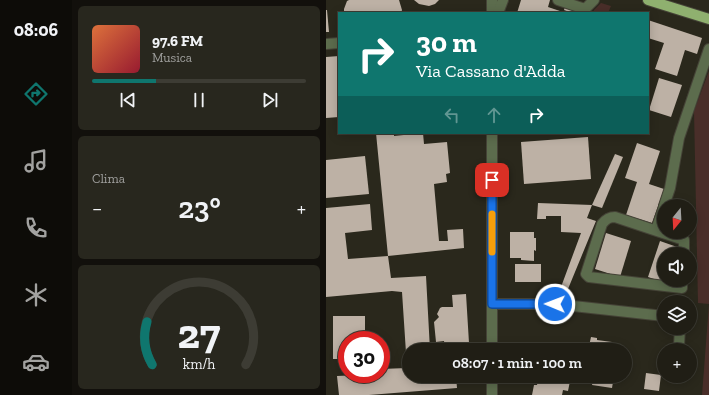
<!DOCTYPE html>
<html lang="it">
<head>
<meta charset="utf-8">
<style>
  :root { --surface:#201e15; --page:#28271e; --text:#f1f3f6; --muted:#a2a2a0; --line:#3d3c34; --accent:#0f766e }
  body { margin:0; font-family:"Zilla Slab",serif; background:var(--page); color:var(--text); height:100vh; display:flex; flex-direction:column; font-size:15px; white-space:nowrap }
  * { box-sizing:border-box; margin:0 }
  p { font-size:13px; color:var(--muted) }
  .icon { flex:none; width:22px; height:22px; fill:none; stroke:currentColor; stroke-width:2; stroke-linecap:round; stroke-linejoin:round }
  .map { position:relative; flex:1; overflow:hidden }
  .side { display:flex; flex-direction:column; gap:6px; padding:6px; background:#12100c; width:254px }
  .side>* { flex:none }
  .guide { position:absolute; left:12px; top:12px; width:311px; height:122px; border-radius:0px; box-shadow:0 2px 10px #0003,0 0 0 1px var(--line); background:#0f766e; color:#fff; overflow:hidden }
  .needle { width:26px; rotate:198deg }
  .fabs { position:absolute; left:331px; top:199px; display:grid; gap:8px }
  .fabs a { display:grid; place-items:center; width:40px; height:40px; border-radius:50%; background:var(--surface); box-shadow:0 2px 10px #0003,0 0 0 1px var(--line); font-size:20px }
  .speed { position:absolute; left:12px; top:331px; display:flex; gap:8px; font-size:20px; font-weight:700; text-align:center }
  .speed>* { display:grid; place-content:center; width:52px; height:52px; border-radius:50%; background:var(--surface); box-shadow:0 2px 10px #0003,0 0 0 1px var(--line); line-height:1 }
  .speed .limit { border:6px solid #d22; background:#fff; color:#111 }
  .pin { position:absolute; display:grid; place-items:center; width:34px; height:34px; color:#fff; margin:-17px; border-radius:8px; box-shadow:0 2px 6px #0006 }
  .me { position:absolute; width:44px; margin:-22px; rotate:271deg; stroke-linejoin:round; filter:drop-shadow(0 0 3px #0008) }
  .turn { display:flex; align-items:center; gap:14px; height:84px; padding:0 12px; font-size:18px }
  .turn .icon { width:52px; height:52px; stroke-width:2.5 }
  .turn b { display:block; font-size:28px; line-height:34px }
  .lanes { display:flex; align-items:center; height:38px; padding:0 12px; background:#0003; justify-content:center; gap:20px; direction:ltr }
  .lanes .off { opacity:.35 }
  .big { font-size:30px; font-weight:600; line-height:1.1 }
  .side .tile { flex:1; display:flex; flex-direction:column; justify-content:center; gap:6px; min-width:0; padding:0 14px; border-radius:6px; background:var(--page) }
  .side .dial { align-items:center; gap:0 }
  .dial svg { height:104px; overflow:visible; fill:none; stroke:var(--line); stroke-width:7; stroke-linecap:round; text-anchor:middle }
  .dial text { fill:var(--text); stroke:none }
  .song { display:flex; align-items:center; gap:12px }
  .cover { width:48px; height:48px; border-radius:6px; background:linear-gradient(135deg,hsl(20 70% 55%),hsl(350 70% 35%)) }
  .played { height:4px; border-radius:2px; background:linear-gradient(90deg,var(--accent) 30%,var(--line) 30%) }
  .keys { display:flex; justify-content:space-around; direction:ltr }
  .heat { display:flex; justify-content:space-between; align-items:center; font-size:22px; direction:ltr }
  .trip { position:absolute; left:76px; top:343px; width:230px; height:40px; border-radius:20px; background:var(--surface); box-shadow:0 2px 10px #0003,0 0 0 1px var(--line); font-weight:600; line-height:40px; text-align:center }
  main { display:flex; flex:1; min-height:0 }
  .tabs { display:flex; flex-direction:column; width:72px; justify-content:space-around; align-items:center; background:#0d0c08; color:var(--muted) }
  .tabs .icon { width:28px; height:28px }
  .tabs .current { color:var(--accent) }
  .tabs b { font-size:18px; color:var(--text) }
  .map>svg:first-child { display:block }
</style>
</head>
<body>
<main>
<nav class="tabs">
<b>08:06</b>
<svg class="icon current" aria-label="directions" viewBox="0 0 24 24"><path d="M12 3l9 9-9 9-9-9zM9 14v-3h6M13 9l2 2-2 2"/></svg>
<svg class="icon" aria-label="music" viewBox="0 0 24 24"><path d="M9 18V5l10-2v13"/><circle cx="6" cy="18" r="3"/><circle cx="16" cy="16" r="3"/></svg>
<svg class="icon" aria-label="phone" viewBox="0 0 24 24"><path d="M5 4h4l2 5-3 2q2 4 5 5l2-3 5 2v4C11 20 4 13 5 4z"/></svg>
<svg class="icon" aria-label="climate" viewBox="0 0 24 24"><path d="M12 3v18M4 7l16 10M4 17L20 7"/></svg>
<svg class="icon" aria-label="car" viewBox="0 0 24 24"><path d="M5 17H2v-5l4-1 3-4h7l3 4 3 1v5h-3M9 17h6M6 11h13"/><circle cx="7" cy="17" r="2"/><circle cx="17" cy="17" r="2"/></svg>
</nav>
<section class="side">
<div class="tile">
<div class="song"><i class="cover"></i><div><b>97.6 FM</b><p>Musica</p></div></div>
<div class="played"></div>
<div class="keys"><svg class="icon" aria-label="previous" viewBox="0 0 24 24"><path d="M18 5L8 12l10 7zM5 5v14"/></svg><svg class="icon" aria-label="pause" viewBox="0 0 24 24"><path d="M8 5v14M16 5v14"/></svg><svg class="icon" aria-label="next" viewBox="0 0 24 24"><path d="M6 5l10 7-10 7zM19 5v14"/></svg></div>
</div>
<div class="tile"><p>Clima</p>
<div class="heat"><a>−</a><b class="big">23°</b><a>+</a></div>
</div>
<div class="tile dial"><svg viewBox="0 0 100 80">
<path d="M14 69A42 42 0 1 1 86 69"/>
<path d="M14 69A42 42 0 0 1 10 36" stroke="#0f766e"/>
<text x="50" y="56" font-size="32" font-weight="700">27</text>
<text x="50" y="72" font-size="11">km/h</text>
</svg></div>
</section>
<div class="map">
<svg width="383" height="395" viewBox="0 0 383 395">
  <rect width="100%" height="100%" fill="#2a281c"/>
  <!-- green -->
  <g fill="#492e29">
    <polygon points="275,3 285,6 282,13 267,13 268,10"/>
    <polygon points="383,71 383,395 376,395 383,304 372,303 368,111"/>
  </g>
  <!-- building -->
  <g fill="#bdb1a5">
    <polygon points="23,0 73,0 76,10 75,13 18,13 18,9 21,1"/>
    <polygon points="88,0 113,0 109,4 103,6 93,4"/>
    <polygon points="195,0 224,0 222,7 240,13 191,13"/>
    <polygon points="241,1 252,5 249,13 246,13 238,10"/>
    <polygon points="0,10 1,10 3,32 0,32"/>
    <polygon points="322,20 376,38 371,54 359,50 351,76 329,69 338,43 322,38"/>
    <polygon points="13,56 13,117 0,118 0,57"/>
    <polygon points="333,78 356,85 345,117 323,110"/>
    <polygon points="50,133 68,133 68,136 97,133 98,144 121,142 124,173 120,174 121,182 108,184 113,241 122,241 121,230 137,229 138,248 62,256"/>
    <polygon points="262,137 265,179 198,184 195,142"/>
    <polygon points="311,143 334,151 323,184 338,189 326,223 300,215 311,182 299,178"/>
    <polygon points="289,154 297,157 276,208 266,205"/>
    <polygon points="39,156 43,194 0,198 0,160"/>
    <polygon points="212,203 266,205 261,218 270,221 242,289 235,287 255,233 235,232 235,216 220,216 220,219 211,219"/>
    <polygon points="44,204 46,230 19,233 22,259 62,256 65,278 100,276 104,350 83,350 83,376 130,376 131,388 43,395 13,395 11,376 55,374 55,369 81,368 76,292 66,291 0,297 0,208"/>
    <polygon points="184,232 208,232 208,238 210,238 210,251 208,250 208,261 195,260 195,258 184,258"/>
    <polygon points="280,233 305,241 294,277 269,269"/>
    <polygon points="334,241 354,248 352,254 338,254 338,280 344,280 343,284 322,277"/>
    <rect x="189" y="264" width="26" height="18"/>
    <polygon points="140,294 143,343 137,343 137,350 122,350 122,348 119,349 118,341 110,342 108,322 113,317 111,314 114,308 116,307 127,307 126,295"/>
    <polygon points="7,316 39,316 39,336 51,336 51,340 21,340 21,359 7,359"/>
    <polygon points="265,337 271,338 271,340 286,342 284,350 242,350 243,346 251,348 251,344 263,346"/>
    <polygon points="320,373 335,375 333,391 318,389"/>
    <polygon points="224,376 245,376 242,391 237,390 236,395 206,395 208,385 211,385 212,380 223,382"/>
    <polygon points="268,376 288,376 286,388 266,385"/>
  </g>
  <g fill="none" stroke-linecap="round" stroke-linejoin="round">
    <defs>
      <g id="minor">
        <polyline points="166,0 166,13"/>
        <polyline points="232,0 259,9 268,0"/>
        <polyline points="172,13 177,0"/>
        <polyline points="0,44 13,43"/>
        <polyline points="166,133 166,350"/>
        <polyline points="338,206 344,188 353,138 383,49"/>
        <polyline points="330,230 338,207"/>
        <path d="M 356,280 L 356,288 L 263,277 L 260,274 L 276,224 C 280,219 283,217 289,217 L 358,240 L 358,254"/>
        <polyline points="166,304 229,304 338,316"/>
        <polyline points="353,345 354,328"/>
        <polyline points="166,376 166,395"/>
      </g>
      <polyline id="major" points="322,0 383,19"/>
    </defs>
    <!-- minor casing -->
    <use href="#minor" stroke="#454337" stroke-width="12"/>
    <!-- major casing -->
    <use href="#major" stroke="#454337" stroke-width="12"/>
    <!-- minor -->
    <use href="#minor" stroke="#5c6c4d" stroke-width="10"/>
    <!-- major -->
    <use href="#major" stroke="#8fb06f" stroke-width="10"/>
  </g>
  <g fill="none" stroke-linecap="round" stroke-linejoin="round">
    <defs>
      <polyline id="route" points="166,180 166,304 229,304"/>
    </defs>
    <!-- route casing -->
    <use href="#route" stroke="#114b97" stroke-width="10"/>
    <!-- route -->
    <use href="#route" stroke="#1a73e8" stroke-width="7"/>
    <!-- slow -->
    <polyline stroke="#f59e0b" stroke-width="7" points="166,214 166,252"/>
  </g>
</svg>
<div class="fabs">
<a><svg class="needle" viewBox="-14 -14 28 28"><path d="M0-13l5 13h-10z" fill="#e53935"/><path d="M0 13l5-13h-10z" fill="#a2a2a0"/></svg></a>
<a><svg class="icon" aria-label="sound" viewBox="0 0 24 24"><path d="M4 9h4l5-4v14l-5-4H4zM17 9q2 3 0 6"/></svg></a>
<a><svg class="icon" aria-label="layers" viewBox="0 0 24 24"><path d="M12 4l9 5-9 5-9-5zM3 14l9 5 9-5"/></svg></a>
<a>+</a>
</div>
<div class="speed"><div class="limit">30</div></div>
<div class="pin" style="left:166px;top:180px;background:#d93025"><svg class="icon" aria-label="arrive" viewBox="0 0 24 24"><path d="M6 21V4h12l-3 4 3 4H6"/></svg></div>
<svg class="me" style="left:229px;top:304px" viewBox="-20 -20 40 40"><circle r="17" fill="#1a73e8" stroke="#fff" stroke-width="3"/><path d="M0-11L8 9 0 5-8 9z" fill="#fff"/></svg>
<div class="trip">08:07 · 1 min · 100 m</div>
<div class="guide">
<div class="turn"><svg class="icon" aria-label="right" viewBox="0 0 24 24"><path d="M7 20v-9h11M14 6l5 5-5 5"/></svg><div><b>30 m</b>Via Cassano d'Adda</div></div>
<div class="lanes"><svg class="icon off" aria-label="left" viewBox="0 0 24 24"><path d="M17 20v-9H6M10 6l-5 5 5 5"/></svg><svg class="icon off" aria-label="ahead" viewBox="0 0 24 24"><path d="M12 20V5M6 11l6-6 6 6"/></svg><svg class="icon" aria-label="right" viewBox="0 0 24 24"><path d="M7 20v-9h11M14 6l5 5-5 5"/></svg></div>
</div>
</div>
</main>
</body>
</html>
